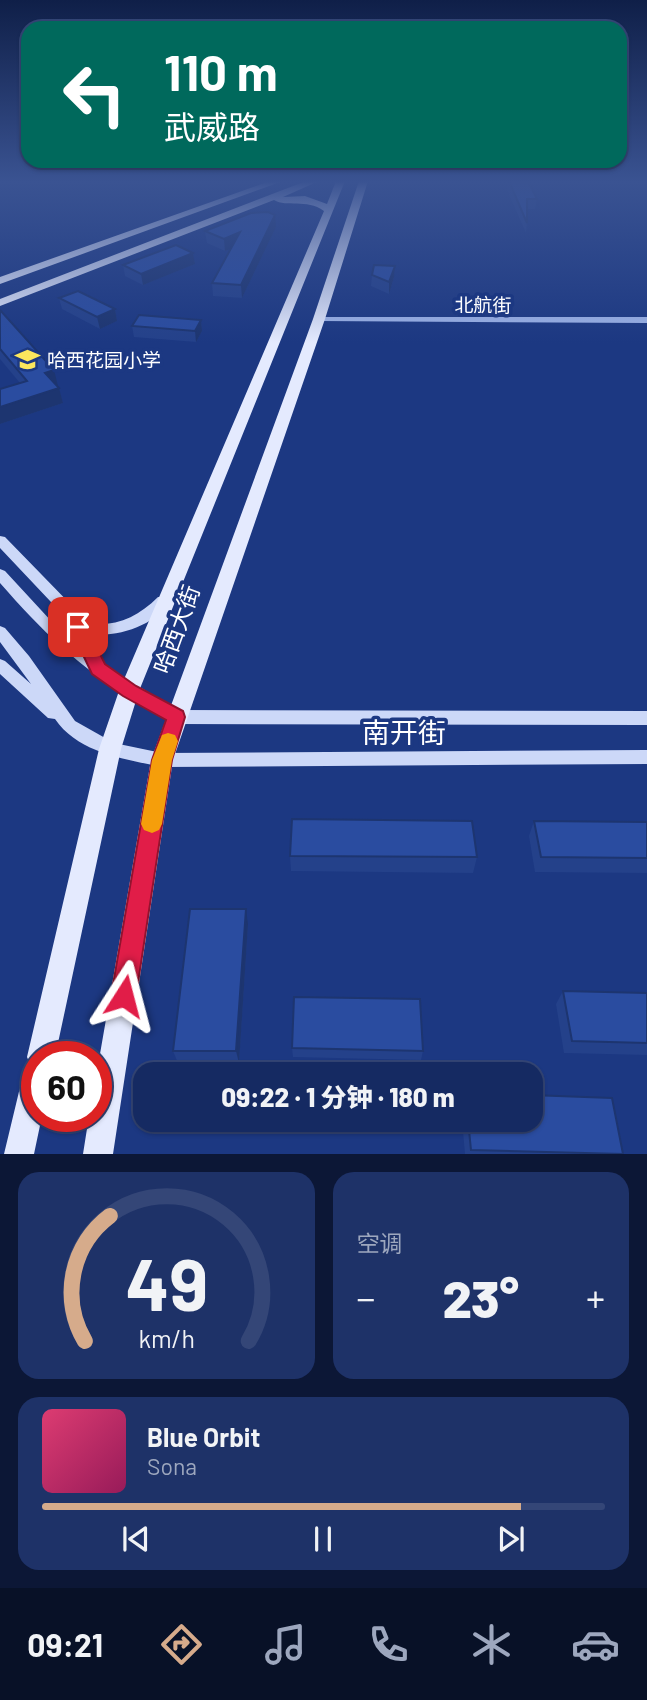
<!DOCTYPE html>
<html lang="zh">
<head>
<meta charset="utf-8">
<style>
  :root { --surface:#152a62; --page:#1e3268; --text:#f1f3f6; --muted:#9da7be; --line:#344677; --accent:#d6ab8b }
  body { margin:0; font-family:Barlow,"Noto Sans SC",sans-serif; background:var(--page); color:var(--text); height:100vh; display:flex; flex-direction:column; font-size:26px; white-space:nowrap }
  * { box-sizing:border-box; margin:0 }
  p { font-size:23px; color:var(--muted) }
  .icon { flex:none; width:38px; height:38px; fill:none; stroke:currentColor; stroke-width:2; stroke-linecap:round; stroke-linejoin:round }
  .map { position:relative; height:1154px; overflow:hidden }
  .drawer { display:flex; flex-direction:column; gap:18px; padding:18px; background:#0c1736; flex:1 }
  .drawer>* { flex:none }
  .banner { position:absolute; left:21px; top:21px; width:606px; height:147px; border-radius:21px; box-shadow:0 2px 5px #0004,0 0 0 2px var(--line); background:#00695c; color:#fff; overflow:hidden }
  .speed { position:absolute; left:21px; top:1041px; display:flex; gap:14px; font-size:35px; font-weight:700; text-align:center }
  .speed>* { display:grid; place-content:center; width:91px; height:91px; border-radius:50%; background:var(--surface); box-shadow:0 2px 5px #0004,0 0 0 2px var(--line); line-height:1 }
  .speed .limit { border:10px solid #d22; background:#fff; color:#111 }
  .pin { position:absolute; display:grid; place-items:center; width:60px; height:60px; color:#fff; margin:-30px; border-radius:14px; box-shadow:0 4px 10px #0006 }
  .me { position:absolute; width:77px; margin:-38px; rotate:9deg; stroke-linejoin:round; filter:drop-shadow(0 0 5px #0008) }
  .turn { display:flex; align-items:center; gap:24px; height:147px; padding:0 28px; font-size:32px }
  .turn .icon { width:91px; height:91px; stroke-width:2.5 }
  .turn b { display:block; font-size:49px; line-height:60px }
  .big { font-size:52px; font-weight:800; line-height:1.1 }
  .drawer .widget { flex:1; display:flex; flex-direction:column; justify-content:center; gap:10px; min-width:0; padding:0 24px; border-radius:21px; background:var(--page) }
  .drawer .dial { align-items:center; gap:0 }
  .dial svg { height:182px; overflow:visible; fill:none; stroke:var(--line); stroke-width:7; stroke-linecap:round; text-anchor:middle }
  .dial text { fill:var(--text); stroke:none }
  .song { display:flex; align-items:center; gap:21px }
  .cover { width:84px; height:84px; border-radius:10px; background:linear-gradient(135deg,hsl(340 70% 55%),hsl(330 70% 35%)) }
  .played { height:7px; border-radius:4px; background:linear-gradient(90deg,var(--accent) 85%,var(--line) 85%) }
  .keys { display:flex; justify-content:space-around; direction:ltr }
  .heat { display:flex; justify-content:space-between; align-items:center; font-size:38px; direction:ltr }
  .drawer .tiles { flex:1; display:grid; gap:18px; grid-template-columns:1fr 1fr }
  .widget:last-child { grid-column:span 2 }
  .trip { position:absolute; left:133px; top:1062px; width:410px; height:70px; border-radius:21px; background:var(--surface); box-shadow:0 2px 5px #0004,0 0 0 2px var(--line); font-weight:800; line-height:70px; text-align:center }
  .dock { display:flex; height:112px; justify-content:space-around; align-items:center; background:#081127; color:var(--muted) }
  .dock .icon { width:49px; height:49px }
  .dock .on { color:var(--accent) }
  .dock b { font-size:32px; color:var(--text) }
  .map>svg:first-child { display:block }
</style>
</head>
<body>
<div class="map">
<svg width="647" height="1154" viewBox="0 0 647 1154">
  <rect width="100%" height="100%" fill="#1c3882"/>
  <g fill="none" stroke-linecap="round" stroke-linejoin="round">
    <!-- tertiary -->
    <polygon fill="#a0b6ea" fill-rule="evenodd" points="316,317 647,317 647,323 319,321 316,321"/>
    <!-- secondary -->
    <g fill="#ccd8f8" fill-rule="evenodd">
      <path d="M 0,536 L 5,537 L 79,613 L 84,623 C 114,628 137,618 158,597 L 168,597 L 170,601 C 153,627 120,636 90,635 L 103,665 L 178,710 L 647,711 L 647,725 L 176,724 C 161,719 147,709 133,700 C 78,666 42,631 0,583 L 0,569 L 5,571 L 53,623 L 81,648 L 68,620 L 0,548 Z"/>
      <path d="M 0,626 L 5,628 L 29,656 L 75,721 L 114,743 L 162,753 L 647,750 L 647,764 L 162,767 C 125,759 78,753 55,719 L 48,718 L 0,674 L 0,659 L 5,661 L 31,684 L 0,642 Z"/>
    </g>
    <!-- primary -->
    <g fill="#e4eafe" fill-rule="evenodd">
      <polygon points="270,181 283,181 0,284 0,277"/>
      <path d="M 306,181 L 319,181 L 283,197 L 305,196 L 327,204 L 336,181 L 345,181 L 139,691 L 121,749 L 55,1057 L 37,1057 L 37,1116 L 42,1116 L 34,1154 L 4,1154 L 23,1075 L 30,1064 L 27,1057 L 99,749 L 119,691 L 324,211 C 306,198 287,208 274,200 L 0,306 L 0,299 Z"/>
      <polygon points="359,181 368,181 325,319 173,760 113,1154 83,1154 89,1116 96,1116 96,1077 151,760 313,319"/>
    </g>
  </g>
  <!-- wall -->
  <g fill="#24418a">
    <polygon points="508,181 537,199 535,209 527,209 527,223 526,233 507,190"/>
    <polygon points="276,227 242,298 213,296 212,283 231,249 225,251 207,243 205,231"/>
    <polygon points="193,253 195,264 143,285 125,276 123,265"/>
    <polygon points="395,266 394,277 389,294 371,286 372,275"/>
    <polygon points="59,298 115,309 117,321 100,329 62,309"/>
    <polygon points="0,310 58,386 63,403 0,424 0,389 20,383 0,359"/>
    <polygon points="201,320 202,331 196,342 134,337 132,326"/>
    <polygon points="534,821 647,822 647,873 535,872 529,836"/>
    <polygon points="290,856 477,857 473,873 291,871"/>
    <polygon points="248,924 239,1063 178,1063 173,1051"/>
    <polygon points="563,991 647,993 647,1055 564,1053 556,1004"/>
    <polygon points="292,1048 423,1051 421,1060 293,1057"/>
    <polygon points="462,1120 530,1120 623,1154 465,1154"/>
  </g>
  <!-- shaded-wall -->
  <g fill="#1d3570">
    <polygon points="275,215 276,227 242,298 241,285"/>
    <polygon points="240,232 241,245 225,251 224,239"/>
    <polygon points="193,253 195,264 143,285 141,274"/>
    <polygon points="395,266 394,277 389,294 389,282"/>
    <polygon points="115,309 117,321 100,329 97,317"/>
    <polygon points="201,320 202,331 196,342 195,331"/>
    <polygon points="54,370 58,386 50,389 45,373"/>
    <polygon points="59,388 63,403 0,424 0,407"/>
    <polygon points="246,909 248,924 239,1063 236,1051"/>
  </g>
  <!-- building -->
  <g fill="#2a4ca0" stroke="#1d3570" stroke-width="2">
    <polygon points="509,181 528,181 537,199 527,199 527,223"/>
    <polygon points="268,212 275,215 241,285 212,283 240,232 224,239 205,231 251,213"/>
    <polygon points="176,245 193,253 141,274 123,265"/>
    <polygon points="374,265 395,266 389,282 372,275"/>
    <polygon points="78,291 115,309 97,317 59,298"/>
    <polygon points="0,310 54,370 45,373 59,388 0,407 0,389 27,381 0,349"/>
    <polygon points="139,315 201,320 195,331 132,326"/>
    <polygon points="292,819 472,821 477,857 290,856"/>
    <polygon points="534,821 647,822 647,858 541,857"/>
    <polygon points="190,909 246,909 236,1051 173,1051"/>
    <polygon points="563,991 647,993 647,1043 572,1041"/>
    <polygon points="294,997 420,999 423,1051 292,1048"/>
    <polygon points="530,1095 612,1098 623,1154 471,1150 468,1120 530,1120"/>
  </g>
  <!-- sky -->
  <linearGradient id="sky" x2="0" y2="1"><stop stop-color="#0f1f48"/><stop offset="0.53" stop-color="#3a5392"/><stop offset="1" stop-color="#3a5392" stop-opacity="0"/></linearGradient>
  <rect width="647" height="343" fill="url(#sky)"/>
  <!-- route -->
  <polygon fill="#e11d48" stroke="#92132f" stroke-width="2" points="78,620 84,622 105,664 136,686 183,711 185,717 172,760 136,996 132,1005 124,1008 115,1005 111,996 152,760 166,720 123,696 92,674 70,627"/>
  <!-- slow -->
  <polygon fill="#f59e0b" points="168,733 175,735 178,741 172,760 162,824 159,830 152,833 144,830 141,824 152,760 162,735"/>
  <!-- icons -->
  <defs>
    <symbol id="school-bare" viewBox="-9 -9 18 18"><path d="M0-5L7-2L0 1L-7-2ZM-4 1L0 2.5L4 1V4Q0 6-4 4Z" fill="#fbe65d" stroke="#1c3882" stroke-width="2.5" paint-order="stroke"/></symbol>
  </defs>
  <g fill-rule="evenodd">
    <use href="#school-bare" x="10" y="342" width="35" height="35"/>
  </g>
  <g text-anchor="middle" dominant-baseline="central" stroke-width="7" stroke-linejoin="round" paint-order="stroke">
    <!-- far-street labels -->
    <g font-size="19" fill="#fff" stroke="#1c3882">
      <text x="483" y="304">北航街</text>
    </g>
    <!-- far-poi labels -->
    <g font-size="19" fill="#fff" stroke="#1c3882" text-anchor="start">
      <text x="47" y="359">哈西花园小学</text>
    </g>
    <!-- street labels -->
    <g font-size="23" fill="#fff" stroke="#1c3882">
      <text transform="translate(176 629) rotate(-70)">哈西大街</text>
    </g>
    <!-- near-street labels -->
    <g font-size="28" fill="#fff" stroke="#1c3882">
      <text x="404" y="732">南开街</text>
    </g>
  </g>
</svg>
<div class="speed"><div class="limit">60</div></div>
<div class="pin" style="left:78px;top:627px;background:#d93025"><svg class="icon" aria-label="arrive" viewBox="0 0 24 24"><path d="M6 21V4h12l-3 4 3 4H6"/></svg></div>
<svg class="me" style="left:124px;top:996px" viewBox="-20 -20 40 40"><path d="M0-17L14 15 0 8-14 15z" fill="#e11d48" stroke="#fff" stroke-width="4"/></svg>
<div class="trip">09:22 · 1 分钟 · 180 m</div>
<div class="banner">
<div class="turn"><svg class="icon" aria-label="left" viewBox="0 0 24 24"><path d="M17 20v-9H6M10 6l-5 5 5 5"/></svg><div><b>110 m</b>武威路</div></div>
</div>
</div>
<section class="drawer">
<div class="tiles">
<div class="widget dial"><svg viewBox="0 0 100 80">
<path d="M14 69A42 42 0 1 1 86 69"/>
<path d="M14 69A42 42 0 0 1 25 14" stroke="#d6ab8b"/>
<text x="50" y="56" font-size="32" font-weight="700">49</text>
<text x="50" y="72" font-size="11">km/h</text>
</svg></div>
<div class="widget"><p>空调</p>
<div class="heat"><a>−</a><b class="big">23°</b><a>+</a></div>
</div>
<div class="widget">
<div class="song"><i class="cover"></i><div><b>Blue Orbit</b><p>Sona</p></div></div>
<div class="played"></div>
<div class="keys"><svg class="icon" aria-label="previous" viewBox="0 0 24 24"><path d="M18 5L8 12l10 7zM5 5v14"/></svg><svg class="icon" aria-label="pause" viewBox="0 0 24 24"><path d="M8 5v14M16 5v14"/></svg><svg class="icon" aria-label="next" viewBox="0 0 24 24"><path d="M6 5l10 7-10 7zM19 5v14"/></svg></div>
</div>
</div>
</section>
<nav class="dock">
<b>09:21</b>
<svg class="icon on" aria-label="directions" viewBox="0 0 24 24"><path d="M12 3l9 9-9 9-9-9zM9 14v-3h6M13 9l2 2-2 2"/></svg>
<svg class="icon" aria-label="music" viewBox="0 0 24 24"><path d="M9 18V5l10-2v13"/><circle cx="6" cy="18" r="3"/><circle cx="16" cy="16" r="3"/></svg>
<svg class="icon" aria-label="phone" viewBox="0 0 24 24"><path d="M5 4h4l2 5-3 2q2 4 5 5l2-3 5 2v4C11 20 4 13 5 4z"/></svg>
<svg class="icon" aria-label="climate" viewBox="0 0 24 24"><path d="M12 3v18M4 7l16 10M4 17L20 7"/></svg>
<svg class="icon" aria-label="car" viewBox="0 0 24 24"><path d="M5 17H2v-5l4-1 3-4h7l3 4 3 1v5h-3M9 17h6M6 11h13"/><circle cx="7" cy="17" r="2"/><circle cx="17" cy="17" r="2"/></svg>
</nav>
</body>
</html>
